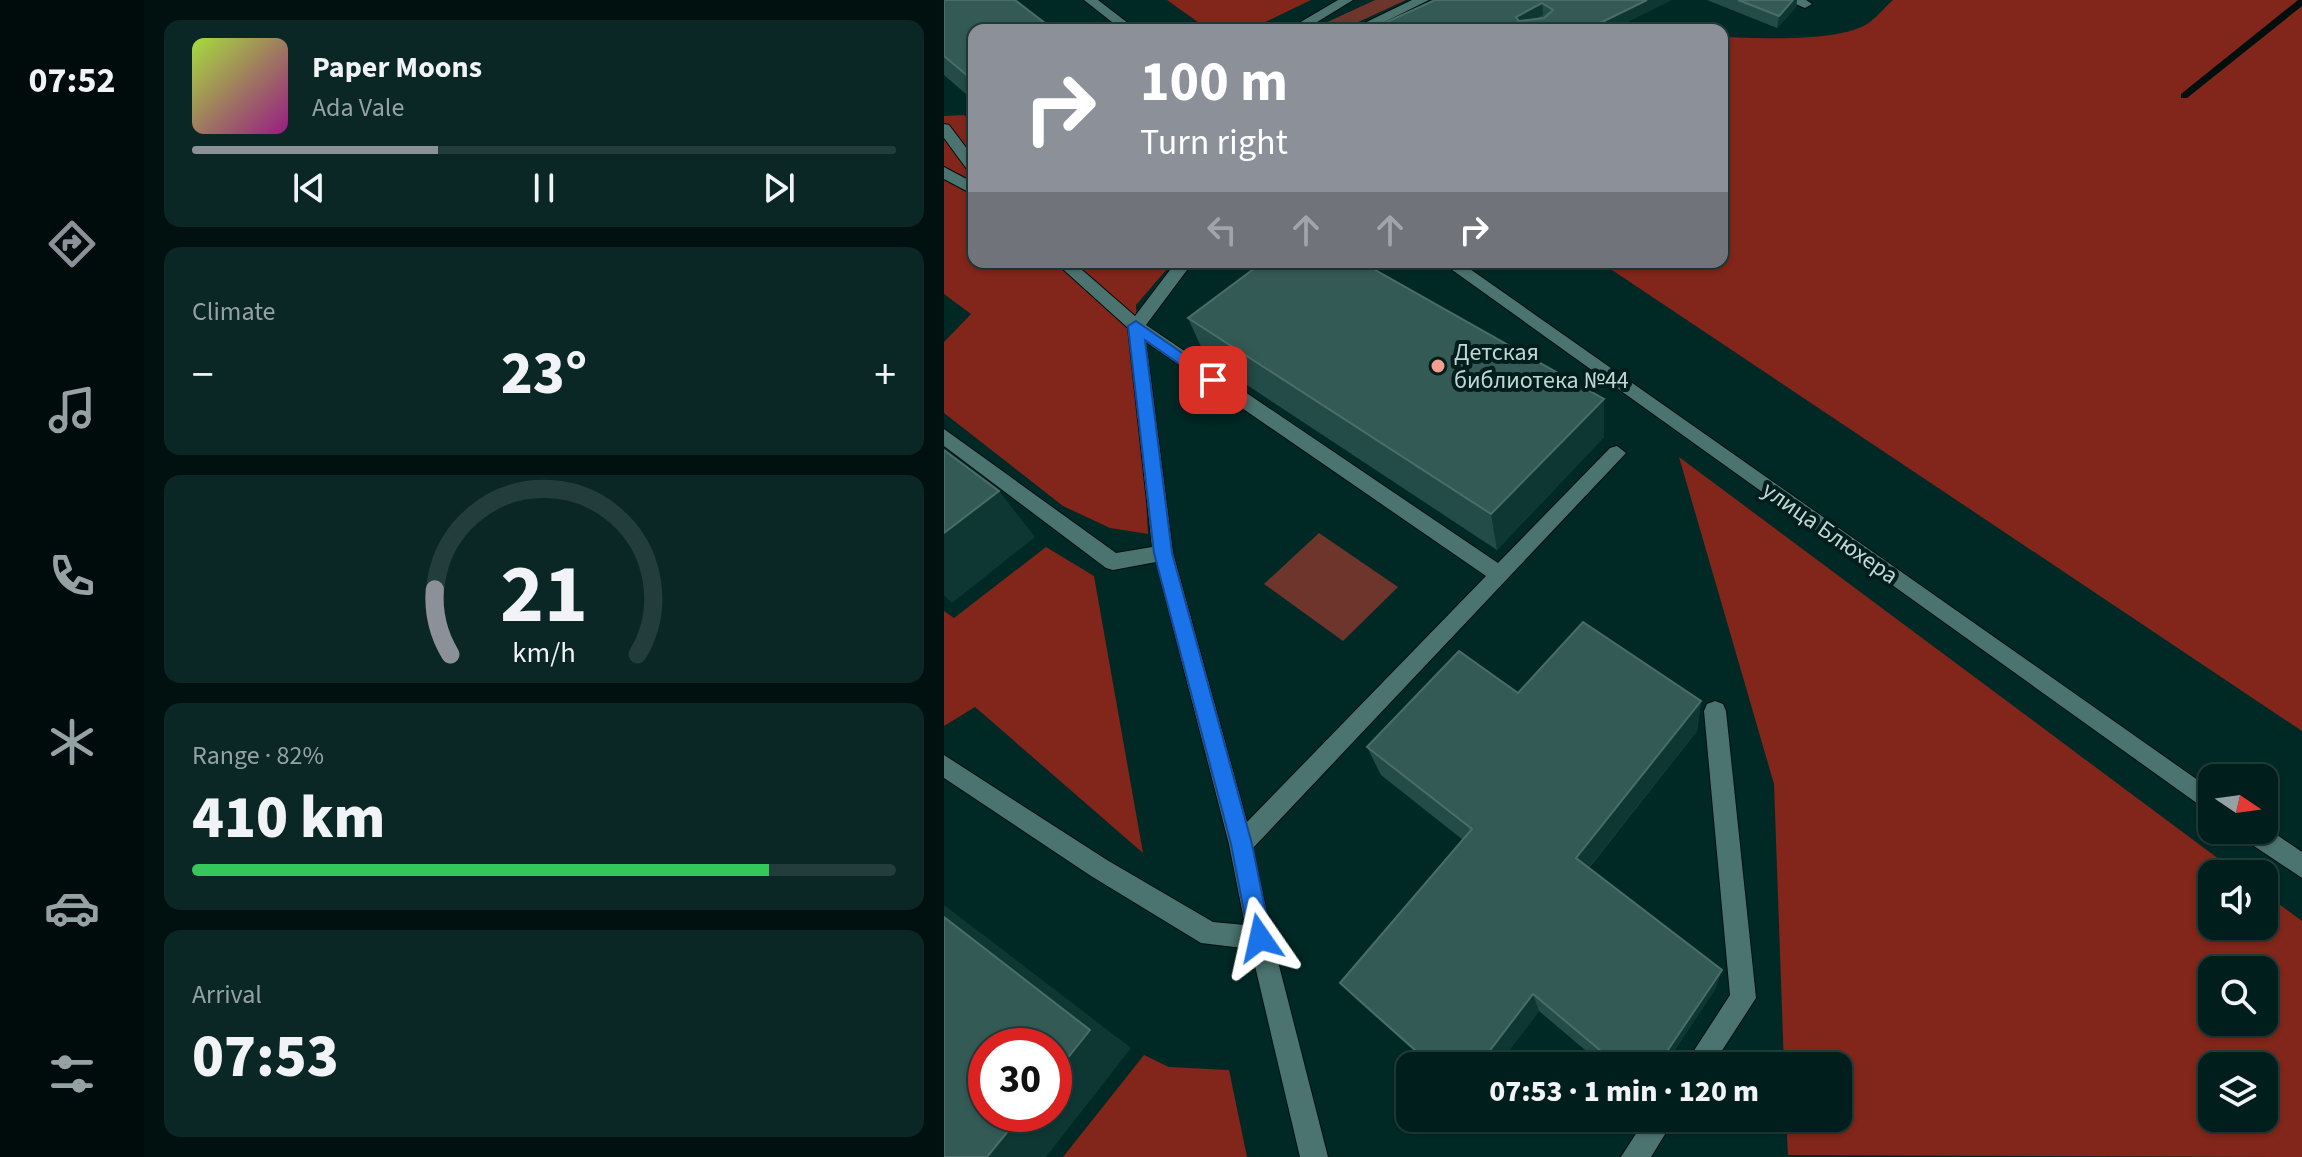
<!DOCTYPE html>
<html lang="en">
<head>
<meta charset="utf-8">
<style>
  :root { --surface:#001f1c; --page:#0a2725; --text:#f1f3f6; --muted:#95a2a3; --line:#223d3b; --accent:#8c9099 }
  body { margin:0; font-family:"Source Sans 3",sans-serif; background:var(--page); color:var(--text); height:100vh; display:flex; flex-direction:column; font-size:30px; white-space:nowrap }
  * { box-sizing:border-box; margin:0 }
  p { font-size:26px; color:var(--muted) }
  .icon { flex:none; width:44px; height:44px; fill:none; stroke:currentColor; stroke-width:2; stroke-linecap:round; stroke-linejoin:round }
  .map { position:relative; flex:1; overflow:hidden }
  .panel { display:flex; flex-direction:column; gap:20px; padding:20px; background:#00110f; width:800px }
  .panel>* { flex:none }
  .banner { position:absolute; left:24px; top:24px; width:760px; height:244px; border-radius:16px; box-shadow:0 2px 6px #0004,0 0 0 2px var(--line); background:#8c9099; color:#fff; overflow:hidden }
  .needle { width:52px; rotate:103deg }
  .controls { position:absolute; left:1254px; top:764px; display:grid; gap:16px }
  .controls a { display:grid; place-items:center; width:80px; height:80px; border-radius:16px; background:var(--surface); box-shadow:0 2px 6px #0004,0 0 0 2px var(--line); font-size:40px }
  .speed { position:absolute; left:24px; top:1028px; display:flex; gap:16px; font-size:40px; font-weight:700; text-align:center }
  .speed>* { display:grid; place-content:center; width:104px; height:104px; border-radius:50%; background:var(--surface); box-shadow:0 2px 6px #0004,0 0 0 2px var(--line); line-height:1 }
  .speed .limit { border:12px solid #d22; background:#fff; color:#111 }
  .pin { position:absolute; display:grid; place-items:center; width:68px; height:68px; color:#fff; margin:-34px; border-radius:16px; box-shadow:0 4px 12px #0006 }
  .me { position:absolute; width:88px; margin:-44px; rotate:349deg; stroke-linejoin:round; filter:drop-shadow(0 0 6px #0008) }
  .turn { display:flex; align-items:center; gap:28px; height:168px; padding:0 40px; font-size:36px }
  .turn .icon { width:104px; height:104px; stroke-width:2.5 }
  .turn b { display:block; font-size:56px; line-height:68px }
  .lanes { display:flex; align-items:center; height:76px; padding:0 40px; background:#0003; justify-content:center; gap:40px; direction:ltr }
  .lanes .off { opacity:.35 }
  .big { font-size:60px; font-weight:800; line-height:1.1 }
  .panel .card { flex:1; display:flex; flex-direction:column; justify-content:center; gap:12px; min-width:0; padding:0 28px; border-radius:16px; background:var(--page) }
  .panel .dial { align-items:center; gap:0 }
  .dial svg { height:208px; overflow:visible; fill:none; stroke:var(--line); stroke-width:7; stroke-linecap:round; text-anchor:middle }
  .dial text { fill:var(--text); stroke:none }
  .song { display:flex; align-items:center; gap:24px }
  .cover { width:96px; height:96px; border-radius:12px; background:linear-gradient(135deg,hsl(80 70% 55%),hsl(310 70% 35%)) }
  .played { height:8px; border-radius:4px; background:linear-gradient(90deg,var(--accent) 35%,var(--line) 35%) }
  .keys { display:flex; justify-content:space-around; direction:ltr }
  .heat { display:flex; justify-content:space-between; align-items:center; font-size:44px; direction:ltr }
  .charge { height:12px; border-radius:6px; background:linear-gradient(90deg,#34c759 82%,var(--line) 0) }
  .trip { position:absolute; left:452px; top:1052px; width:456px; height:80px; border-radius:16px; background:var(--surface); box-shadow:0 2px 6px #0004,0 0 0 2px var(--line); font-weight:800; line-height:80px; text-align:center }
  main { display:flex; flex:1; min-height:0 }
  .tab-bar { display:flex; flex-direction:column; width:144px; justify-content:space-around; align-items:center; background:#000c0b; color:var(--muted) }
  .tab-bar .icon { width:56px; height:56px }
  .tab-bar .selected { color:var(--accent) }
  .tab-bar b { font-size:36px; color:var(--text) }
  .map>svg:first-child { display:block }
</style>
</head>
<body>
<main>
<nav class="tab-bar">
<b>07:52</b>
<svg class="icon selected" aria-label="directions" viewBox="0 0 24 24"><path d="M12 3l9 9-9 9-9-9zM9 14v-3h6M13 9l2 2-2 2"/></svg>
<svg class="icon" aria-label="music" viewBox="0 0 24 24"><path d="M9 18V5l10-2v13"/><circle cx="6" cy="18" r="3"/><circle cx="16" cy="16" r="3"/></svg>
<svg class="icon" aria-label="phone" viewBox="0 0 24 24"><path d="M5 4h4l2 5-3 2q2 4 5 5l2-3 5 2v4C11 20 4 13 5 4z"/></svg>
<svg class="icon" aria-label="climate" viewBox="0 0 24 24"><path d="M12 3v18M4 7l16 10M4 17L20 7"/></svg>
<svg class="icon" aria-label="car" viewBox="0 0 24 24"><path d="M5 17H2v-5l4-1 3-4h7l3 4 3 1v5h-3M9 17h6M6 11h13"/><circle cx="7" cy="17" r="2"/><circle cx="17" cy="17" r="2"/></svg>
<svg class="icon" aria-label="filters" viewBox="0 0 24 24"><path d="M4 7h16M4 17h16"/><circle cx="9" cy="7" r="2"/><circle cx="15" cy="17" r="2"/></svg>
</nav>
<section class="panel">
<div class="card">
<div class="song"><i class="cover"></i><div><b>Paper Moons</b><p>Ada Vale</p></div></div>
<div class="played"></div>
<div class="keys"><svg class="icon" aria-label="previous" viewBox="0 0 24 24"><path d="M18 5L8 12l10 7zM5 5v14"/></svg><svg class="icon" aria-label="pause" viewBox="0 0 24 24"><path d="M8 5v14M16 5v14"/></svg><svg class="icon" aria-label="next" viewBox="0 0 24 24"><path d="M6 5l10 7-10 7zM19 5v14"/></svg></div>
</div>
<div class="card"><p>Climate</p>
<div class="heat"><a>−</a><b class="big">23°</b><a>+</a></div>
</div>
<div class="card dial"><svg viewBox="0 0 100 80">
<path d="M14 69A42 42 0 1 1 86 69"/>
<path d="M14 69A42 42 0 0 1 8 44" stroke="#8c9099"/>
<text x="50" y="56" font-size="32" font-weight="700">21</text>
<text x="50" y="72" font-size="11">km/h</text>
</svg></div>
<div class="card"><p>Range · 82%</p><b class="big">410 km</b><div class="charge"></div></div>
<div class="card"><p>Arrival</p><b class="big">07:53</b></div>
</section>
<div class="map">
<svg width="1358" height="1157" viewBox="0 0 1358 1157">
  <rect width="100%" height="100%" fill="#002926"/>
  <!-- green -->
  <g fill="#6e352c">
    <polygon points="431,0 462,0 397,30 366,30"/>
    <polygon points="375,533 454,587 399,641 320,584"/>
  </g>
  <!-- forest -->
  <g fill="#82251a" fill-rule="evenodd">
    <polygon points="223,0 367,0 305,30 265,30"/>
    <path d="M 949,0 L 1358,0 L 1358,731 L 656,262 L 778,262 L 778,37 C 813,38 898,43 926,22 C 934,16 941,7 949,0 Z"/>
    <polygon points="20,115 30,124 30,262 229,262 192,305 204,534 166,528 119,506 0,413 0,342 27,314 0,294 0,116"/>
    <path d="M 735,457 L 1295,874 L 1268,874 L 1268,926 L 1320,926 L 1320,893 L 1358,921 L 1358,1157 L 844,1155 L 842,1118 L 894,1118 L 894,1066 L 840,1066 L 830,784 ZM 1320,970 L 1320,1022 L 1268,1022 L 1268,970 ZM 1320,1066 L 1320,1118 L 1268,1118 L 1268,1066 Z"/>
    <polygon points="102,547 150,576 199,853 31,707 0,726 0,611 10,618"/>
    <polygon points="200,1055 225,1067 285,1070 303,1157 119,1157"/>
  </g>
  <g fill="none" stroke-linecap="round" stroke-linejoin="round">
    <!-- stream -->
    <polygon fill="#000f0d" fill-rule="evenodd" points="1354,0 1358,0 1358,6 1243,98 1237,98 1237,94"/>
    <defs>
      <g id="minor">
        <polygon points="140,0 154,0 193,30 178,30"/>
        <polygon points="394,0 409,0 360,30 343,30"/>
        <polygon points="468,0 485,0 424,30 406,30"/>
        <polygon points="842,0 862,0 868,4 861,8"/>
        <polygon points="0,124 5,125 30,158 30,174 25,172 0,138"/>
        <polygon points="0,167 30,183 30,195 0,179"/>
        <path d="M 111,262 L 129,262 L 191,316 L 232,262 L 249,262 L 202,325 L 554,563 L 666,448 L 673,446 L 682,453 L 309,848 L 328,938 L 384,1157 L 356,1157 L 307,949 L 257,943 L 147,876 L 0,778 L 0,755 L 163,860 L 269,922 L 301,925 L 285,844 L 212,562 L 169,570 L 162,568 L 0,446 L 0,429 L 172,553 L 208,547 L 184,328 ZM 202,342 L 542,576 L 303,822 L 229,553 Z"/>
        <polygon points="497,262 516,262 1268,790 1268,814"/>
        <polygon points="771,701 779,704 782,711 812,998 768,1066 740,1066 786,995 760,711 763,704"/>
        <polygon points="1320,826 1358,852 1358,878 1298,838 1294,830 1320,830"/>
        <polygon points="702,1118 731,1118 707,1157 677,1157"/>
      </g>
    </defs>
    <!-- minor casing -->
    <use href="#minor" stroke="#000f0e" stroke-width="2"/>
    <!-- minor -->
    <use href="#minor" fill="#4b7470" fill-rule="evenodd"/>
  </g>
  <!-- wall -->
  <g fill="#234b47">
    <polygon points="0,0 30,30 30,101 0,75"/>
    <polygon points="491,0 727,0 667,30 425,30"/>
    <polygon points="763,0 853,0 852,7 833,28"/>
    <polygon points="244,318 660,437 553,550 262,358"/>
    <polygon points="574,693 757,701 753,731 645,868 772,988 720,1066 660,1066 595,1011 553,1066 487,1066 413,1000 396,983 519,840 437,775 423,747"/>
  </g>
  <!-- shaded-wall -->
  <g fill="#0e3733">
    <polygon points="703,0 727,0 667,30 654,30 654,24"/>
    <polygon points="849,0 853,0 852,7 833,28 835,16"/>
    <polygon points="598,3 599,15 573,29 572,17"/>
    <polygon points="660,399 660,437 553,550 547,514"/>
    <polygon points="55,491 91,537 8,603 0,595 0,533"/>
    <polygon points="757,701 753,731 634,881 632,858"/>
    <polygon points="0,905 187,1048 102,1157 43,1157 78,1114 110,1114 110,1075 0,917"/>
    <polygon points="778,970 772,988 720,1066 713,1066"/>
    <polygon points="589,994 595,1011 553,1066 534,1066"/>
  </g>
  <!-- building -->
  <g fill="#345a56" stroke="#4a6d6a" stroke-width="2" fill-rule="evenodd">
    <polygon points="0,0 71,0 110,30 30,30 30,81 0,56"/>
    <path d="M 491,0 L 703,0 L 654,24 L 663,30 L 425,30 ZM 598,3 L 609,10 L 600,18 L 575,21 L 572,17 Z"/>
    <polygon points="794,0 849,0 835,16"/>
    <polygon points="319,262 417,262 660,399 547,514 244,318"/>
    <polygon points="0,450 55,491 0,533"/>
    <polygon points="639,622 757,701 632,858 778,970 713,1066 675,1066 589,994 534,1066 489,1066 396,983 528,829 423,747 515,651 574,693"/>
    <polygon points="0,917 146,1030 110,1075 110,1046 42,1046 42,1114 78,1114 43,1157 0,1157"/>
  </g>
  <!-- route -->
  <polygon fill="#1a73e8" stroke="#114b97" stroke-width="2" points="192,321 277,380 269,386 264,384 201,340 228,553 308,844 327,938 324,946 316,949 308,946 305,938 287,844 210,553 184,326"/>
  <!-- markers -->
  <circle fill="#f59d8e" stroke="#001e1c" stroke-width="3" cx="494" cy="366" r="8"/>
  <g text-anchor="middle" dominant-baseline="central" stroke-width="8" stroke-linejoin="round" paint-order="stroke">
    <!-- poi labels -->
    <g font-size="24" fill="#c2d7d4" stroke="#001e1c" text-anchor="start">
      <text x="510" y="352">Детская<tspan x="510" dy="28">библиотека №44</tspan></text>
    </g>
    <!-- street labels -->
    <g font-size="24" fill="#c2d7d4" stroke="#001e1c">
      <text transform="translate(886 533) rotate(35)">улица Блюхера</text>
    </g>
  </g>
</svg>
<div class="controls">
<a><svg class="needle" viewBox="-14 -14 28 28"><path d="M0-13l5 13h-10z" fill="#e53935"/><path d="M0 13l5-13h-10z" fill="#95a2a3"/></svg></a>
<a><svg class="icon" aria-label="sound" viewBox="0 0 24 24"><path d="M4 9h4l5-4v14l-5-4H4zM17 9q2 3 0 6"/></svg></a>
<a><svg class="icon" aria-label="search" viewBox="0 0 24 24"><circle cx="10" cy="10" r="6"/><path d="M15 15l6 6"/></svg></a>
<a><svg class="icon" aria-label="layers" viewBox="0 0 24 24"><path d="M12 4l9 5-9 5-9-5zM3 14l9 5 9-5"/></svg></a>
</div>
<div class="speed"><div class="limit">30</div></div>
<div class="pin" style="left:269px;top:380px;background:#d93025"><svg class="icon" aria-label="arrive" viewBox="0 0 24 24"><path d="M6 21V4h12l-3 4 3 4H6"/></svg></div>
<svg class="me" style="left:316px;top:938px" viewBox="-20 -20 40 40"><path d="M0-17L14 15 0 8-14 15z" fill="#1a73e8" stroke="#fff" stroke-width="4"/></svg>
<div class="trip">07:53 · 1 min · 120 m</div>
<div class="banner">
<div class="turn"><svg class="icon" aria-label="right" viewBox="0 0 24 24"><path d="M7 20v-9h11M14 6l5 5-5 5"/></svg><div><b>100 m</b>Turn right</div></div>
<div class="lanes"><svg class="icon off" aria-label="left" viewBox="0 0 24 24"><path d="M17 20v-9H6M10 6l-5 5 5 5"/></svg><svg class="icon off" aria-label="ahead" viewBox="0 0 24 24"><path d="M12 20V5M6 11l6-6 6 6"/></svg><svg class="icon off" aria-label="ahead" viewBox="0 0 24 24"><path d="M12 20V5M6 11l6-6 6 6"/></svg><svg class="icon" aria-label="right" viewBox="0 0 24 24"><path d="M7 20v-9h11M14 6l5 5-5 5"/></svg></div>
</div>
</div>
</main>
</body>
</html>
